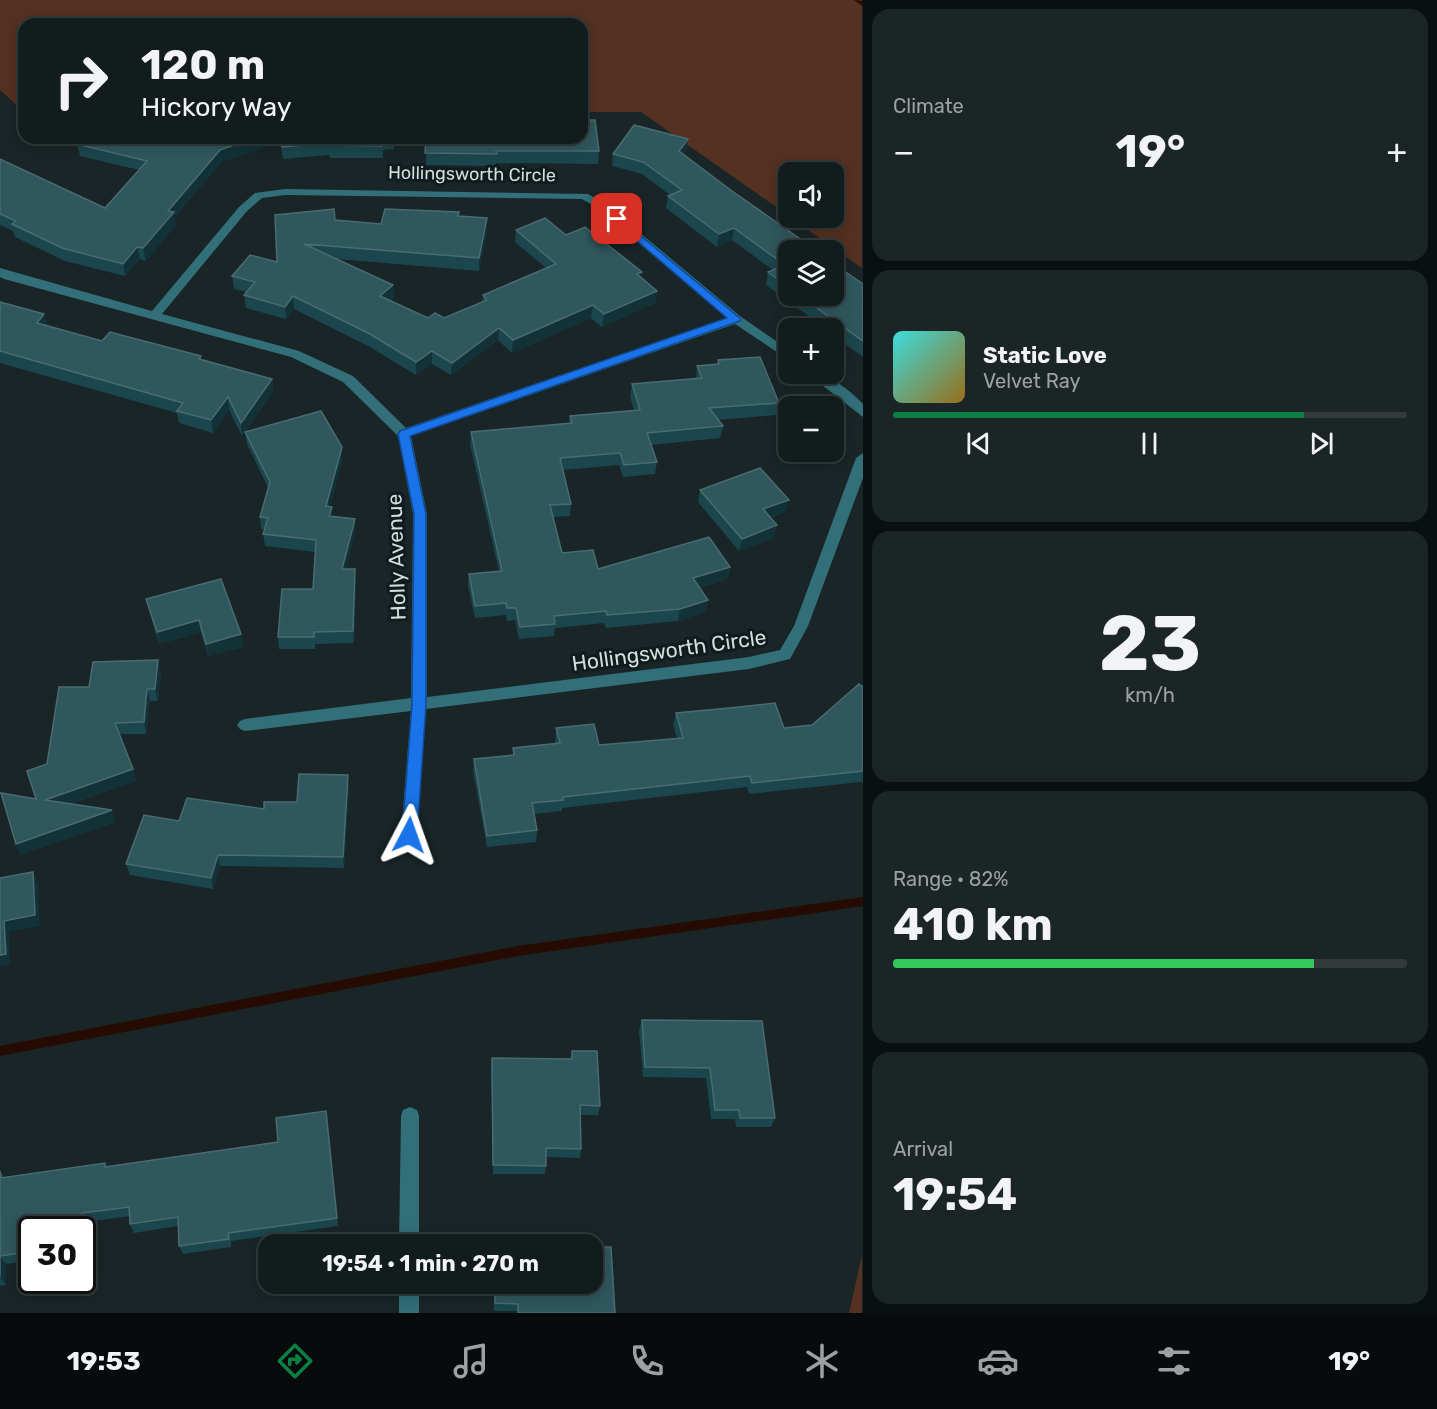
<!DOCTYPE html>
<html lang="en">
<head>
<meta charset="utf-8">
<style>
  :root { --surface:#131c1d; --page:#1c2526; --text:#f1f3f6; --muted:#9da1a4; --line:#323a3b; --accent:#0b8043 }
  body { margin:0; font-family:Rubik,sans-serif; background:var(--page); color:var(--text); height:100vh; display:flex; flex-direction:column; font-size:22px; white-space:nowrap }
  * { box-sizing:border-box; margin:0 }
  p { font-size:20px; color:var(--muted) }
  .icon { flex:none; width:33px; height:33px; fill:none; stroke:currentColor; stroke-width:2; stroke-linecap:round; stroke-linejoin:round }
  .map { position:relative; flex:1; overflow:hidden }
  .details { display:flex; flex-direction:column; gap:9px; padding:9px; background:#0a0f10; width:574px }
  .details>* { flex:none }
  .hud { position:absolute; left:18px; top:18px; width:570px; height:126px; border-radius:18px; box-shadow:0 3px 15px #0003,0 0 0 2px var(--line); background:#131c1d; color:var(--text); overflow:hidden }
  .buttons { position:absolute; left:778px; top:162px; display:grid; gap:12px }
  .buttons a { display:grid; place-items:center; width:66px; height:66px; border-radius:12px; background:var(--surface); box-shadow:0 3px 15px #0003,0 0 0 2px var(--line); font-size:30px }
  .speed { position:absolute; left:18px; top:1216px; display:flex; gap:12px; font-size:30px; font-weight:700; text-align:center }
  .speed>* { display:grid; place-content:center; width:78px; height:78px; border-radius:50%; background:var(--surface); box-shadow:0 3px 15px #0003,0 0 0 2px var(--line); line-height:1 }
  .speed .limit { border:3px solid #111; border-radius:9px; background:#fff; color:#111 }
  .pin { position:absolute; display:grid; place-items:center; width:51px; height:51px; color:#fff; margin:-26px; border-radius:12px; box-shadow:0 3px 9px #0006 }
  .me { position:absolute; width:66px; margin:-33px; rotate:4deg; stroke-linejoin:round; filter:drop-shadow(0 0 4px #0008) }
  .turn { display:flex; align-items:center; gap:21px; height:126px; padding:0 24px; font-size:27px }
  .turn .icon { width:78px; height:78px; stroke-width:2.5 }
  .turn b { display:block; font-size:42px; line-height:51px }
  .big { font-size:45px; font-weight:700; line-height:1.1 }
  .details .tile { flex:1; display:flex; flex-direction:column; justify-content:center; gap:9px; min-width:0; padding:0 21px; border-radius:18px; background:var(--page) }
  .details .dial { align-items:center; gap:0 }
  .dial b { font-size:78px; line-height:1 }
  .song { display:flex; align-items:center; gap:18px }
  .cover { width:72px; height:72px; border-radius:9px; background:linear-gradient(135deg,hsl(180 70% 55%),hsl(40 70% 35%)) }
  .played { height:6px; border-radius:3px; background:linear-gradient(90deg,var(--accent) 80%,var(--line) 80%) }
  .keys { display:flex; justify-content:space-around; direction:ltr }
  .heat { display:flex; justify-content:space-between; align-items:center; font-size:33px; direction:ltr }
  .charge { height:9px; border-radius:4px; background:linear-gradient(90deg,#34c759 82%,var(--line) 0) }
  .trip { position:absolute; left:258px; top:1234px; width:345px; height:60px; border-radius:18px; background:var(--surface); box-shadow:0 3px 15px #0003,0 0 0 2px var(--line); font-weight:700; line-height:60px; text-align:center }
  .menu { display:flex; height:96px; justify-content:space-around; align-items:center; background:#080b0c; color:var(--muted) }
  .menu .icon { width:42px; height:42px }
  .menu .selected { color:var(--accent) }
  .menu b { font-size:27px; color:var(--text) }
  main { display:flex; flex:1; min-height:0 }
  .map>svg:first-child { display:block }
</style>
</head>
<body>
<main>
<div class="map">
<svg width="863" height="1313" viewBox="0 0 863 1313">
  <rect width="100%" height="100%" fill="#192527"/>
  <!-- green -->
  <g fill="#543120">
    <polygon points="0,0 862,0 862,268 791,218 834,218 834,172 789,172 789,216 641,112 582,112 582,24 24,24 24,110 22,110 0,90"/>
    <polygon points="862,1255 862,1313 849,1313"/>
  </g>
  <g fill="none" stroke-linecap="round" stroke-linejoin="round">
    <!-- stream -->
    <g fill="#250b01" fill-rule="evenodd">
      <polygon points="854,0 863,1 863,6"/>
      <polygon points="863,897 863,906 518,956 0,1056 0,1046 518,946"/>
    </g>
    <!-- minor -->
    <g fill="#326f79" fill-rule="evenodd">
      <path d="M 285,189 L 588,194 L 604,203 L 740,316 L 789,350 L 789,360 L 735,324 L 411,436 L 427,514 L 427,697 L 749,657 L 780,650 L 794,626 L 856,458 L 863,453 L 863,478 L 808,626 L 790,659 L 749,669 L 426,709 L 417,835 L 415,840 L 409,842 L 403,840 L 401,835 L 411,711 L 245,731 L 240,729 L 237,725 L 240,721 L 245,719 L 411,698 L 413,514 L 398,436 L 343,382 L 291,357 L 4,279 L 0,277 L 0,268 L 152,311 L 239,207 L 255,193 ZM 285,195 L 582,199 L 596,207 L 727,318 L 406,428 L 353,376 L 299,351 L 162,314 L 247,211 L 262,198 Z"/>
      <path d="M 808,374 C 828,372 849,390 863,404 L 863,417 Z"/>
      <polygon points="410,1107 417,1110 419,1116 419,1245 399,1245 401,1116 403,1110"/>
      <rect x="399" y="1284" width="20" height="29"/>
    </g>
  </g>
  <!-- wall -->
  <g fill="#1b464d">
    <polygon points="83,138 394,138 394,149 383,150 383,158 330,158 329,155 283,159 280,142 221,162 174,218 176,225 146,261 140,259 125,276 65,261 15,237 13,231 0,225 0,159 105,208 139,170 80,156 77,144"/>
    <polygon points="426,138 599,151 598,164 496,163 496,166 426,165"/>
    <polygon points="686,151 683,155 789,250 789,296 834,296 863,284 863,357 834,336 834,328 825,328 766,285 768,272 773,270 732,240 717,247 666,208 668,196 670,195 642,174 612,166 613,154"/>
    <polygon points="459,212 458,216 487,231 479,271 337,259 393,285 394,297 390,301 428,318 444,318 482,302 483,295 546,268 515,242 516,230 566,235 641,277 657,291 655,303 602,327 591,318 512,353 498,340 451,375 432,364 416,375 370,347 294,309 286,319 246,308 244,295 247,292 234,289 232,276 277,262 335,220 381,224"/>
    <polygon points="0,302 44,314 47,325 102,341 201,356 201,359 272,379 273,391 245,432 342,447 342,460 330,507 332,507 332,517 355,519 355,531 346,569 356,581 354,643 315,644 315,649 279,649 278,637 313,589 315,552 265,546 263,534 265,530 261,529 260,517 268,488 247,444 245,432 242,436 229,410 213,433 179,423 177,413 0,363"/>
    <polygon points="718,360 779,403 776,415 718,420 723,426 720,438 651,445 657,462 655,474 623,477 619,465 563,470 571,504 570,516 553,517 562,553 598,569 730,567 728,579 699,588 708,600 705,612 678,621 606,628 604,623 555,628 554,636 519,639 515,620 507,621 506,615 475,618 468,586 469,574 499,571 470,444 471,432 569,423 570,416 634,410 630,397 632,384 696,379 697,366 717,364"/>
    <polygon points="700,490 785,512 770,518 774,538 739,551 698,502"/>
    <polygon points="146,599 241,634 243,647 208,656 201,632 159,644"/>
    <polygon points="161,672 158,701 150,701 146,734 119,734 136,781 70,804 115,822 20,855 36,799 47,764"/>
    <polygon points="863,687 863,783 861,782 749,794 747,787 562,808 562,811 534,814 537,830 536,842 487,847 473,771 474,759 513,755 513,748 556,744 555,740 556,728 599,745 677,738 673,725 676,713 784,728 812,725"/>
    <polygon points="349,786 344,868 220,866 213,889 130,875 126,864 264,809 297,802"/>
    <polygon points="642,1020 762,1021 775,1118 771,1127 736,1127 735,1119 711,1119 706,1078 643,1077 639,1030"/>
    <polygon points="572,1051 600,1106 598,1115 580,1115 581,1149 580,1158 546,1157 546,1166 545,1174 493,1174 491,1068 492,1058 571,1059"/>
    <polygon points="326,1111 338,1226 231,1241 231,1247 183,1254 179,1246 178,1226 134,1233 130,1224 130,1216 86,1222 86,1252 82,1253 82,1230 32,1230 32,1260 6,1264 6,1285 0,1286 0,1171 4,1177 107,1166 278,1142"/>
    <polygon points="494,1284 592,1284 615,1313 517,1313 517,1311 494,1311"/>
  </g>
  <!-- shaded-wall -->
  <g fill="#123237">
    <polygon points="254,138 280,138 280,142 221,162 174,218 176,225 146,261 143,248 168,211 220,150"/>
    <polygon points="688,139 686,151 677,164 679,151"/>
    <polygon points="487,218 487,231 479,271 479,258"/>
    <polygon points="734,228 732,240 717,247 719,234"/>
    <polygon points="137,247 140,259 125,276 123,264"/>
    <polygon points="393,285 394,297 380,309 380,296"/>
    <polygon points="657,291 655,303 602,327 604,314"/>
    <polygon points="293,296 294,309 286,319 285,307"/>
    <polygon points="593,305 591,318 512,353 513,340"/>
    <polygon points="44,314 47,327 37,323"/>
    <polygon points="499,328 498,340 451,375 452,363"/>
    <polygon points="432,351 432,364 416,375 416,362"/>
    <polygon points="272,379 273,391 242,436 241,423"/>
    <polygon points="228,397 229,410 213,433 211,420"/>
    <polygon points="342,447 342,460 327,519 326,506"/>
    <polygon points="789,500 785,512 760,521 763,509"/>
    <polygon points="332,507 333,519 329,516"/>
    <polygon points="355,519 355,531 343,581 342,569"/>
    <polygon points="777,525 774,538 739,551 742,539"/>
    <polygon points="730,567 728,579 691,590 693,578"/>
    <polygon points="355,569 356,581 354,643 353,631"/>
    <polygon points="708,600 705,612 678,621 680,609"/>
    <polygon points="199,620 201,632 159,644 157,632"/>
    <polygon points="241,634 243,647 208,656 206,644"/>
    <polygon points="158,660 161,672 158,701 155,689"/>
    <polygon points="147,689 150,701 146,734 144,722"/>
    <polygon points="133,769 136,781 49,811 45,800"/>
    <polygon points="348,775 349,786 344,868 343,857"/>
    <polygon points="112,810 115,822 20,855 16,844"/>
    <polygon points="218,855 220,866 213,889 211,878"/>
    <polygon points="33,872 38,883 40,926 9,932 10,965 0,967 0,955 4,921"/>
    <polygon points="82,1213 86,1222 86,1252 82,1245"/>
    <polygon points="0,1256 6,1264 6,1285 0,1277"/>
  </g>
  <!-- building -->
  <g fill="#2f575d" stroke="#496c71" stroke-width="1.5">
    <polygon points="582,120 595,120 599,151 496,151 497,154 425,153 426,138 582,138"/>
    <polygon points="634,125 688,139 679,151 732,191 816,250 789,250 789,288 768,272 785,265 734,228 719,234 668,196 682,190 643,162 613,154"/>
    <polygon points="83,138 254,138 220,150 168,211 174,212 143,248 137,247 123,264 62,248 12,224 16,221 0,214 0,159 105,208 147,161 77,144"/>
    <polygon points="280,138 383,138 382,146 329,145 329,143 282,147"/>
    <polygon points="334,209 335,220 381,224 385,209 459,212 458,216 487,218 479,258 304,244 393,285 380,296 428,318 435,313 444,318 487,300 483,295 556,264 516,230 545,218 566,235 585,227 642,272 637,274 657,291 604,314 593,305 513,340 499,328 452,363 432,351 416,362 370,334 293,296 285,307 244,295 255,282 232,276 250,255 277,262 275,215"/>
    <polygon points="834,264 863,284 863,341 800,296 834,296"/>
    <polygon points="0,302 44,314 37,323 102,341 110,332 201,356 199,359 272,379 241,423 228,397 211,420 177,411 183,403 0,351"/>
    <polygon points="760,357 779,403 709,408 723,426 647,433 657,462 624,465 620,453 560,458 571,504 550,505 562,553 593,550 598,569 709,537 730,567 693,578 708,600 680,609 607,615 606,611 554,616 555,624 520,627 516,608 507,608 506,603 475,606 469,574 502,571 471,432 572,423 570,416 640,410 632,384 702,378 697,366 719,364 718,360"/>
    <polygon points="321,411 342,447 326,506 332,507 329,516 355,519 342,569 355,569 353,631 314,632 314,637 278,637 282,589 313,589 316,540 263,534 268,518 260,517 270,482 245,432"/>
    <polygon points="760,468 789,500 763,509 777,525 742,539 700,490"/>
    <polygon points="221,579 241,634 206,644 199,620 157,632 146,599"/>
    <polygon points="158,660 155,689 147,689 144,722 115,723 133,769 45,800 112,810 16,844 1,793 36,799 27,771 47,764 59,687 89,687 93,662"/>
    <polygon points="859,684 863,687 863,771 752,783 750,776 563,797 563,800 532,803 537,830 487,836 474,759 514,755 513,748 560,743 556,728 594,724 599,745 683,738 676,713 729,708 775,703 784,728 812,725"/>
    <polygon points="299,774 348,775 343,857 218,855 211,878 126,864 144,815 179,821 187,798 264,809 264,802 297,802"/>
    <polygon points="33,872 35,915 4,921 6,954 0,955 0,878"/>
    <polygon points="642,1020 762,1021 775,1118 740,1118 739,1110 715,1110 710,1068 645,1067"/>
    <polygon points="572,1051 597,1051 600,1106 580,1105 581,1149 546,1148 546,1166 493,1165 492,1058 572,1059"/>
    <polygon points="326,1111 337,1218 228,1233 229,1239 179,1246 178,1217 130,1224 129,1207 82,1213 82,1230 32,1230 32,1251 0,1256 0,1277 0,1171 1,1178 105,1163 105,1167 278,1142 276,1118"/>
    <polygon points="592,1247 611,1247 615,1313 518,1313 518,1304 495,1303 495,1284 592,1284"/>
  </g>
  <!-- route -->
  <polygon fill="#1a73e8" stroke="#114b97" stroke-width="1.5" points="617,216 741,319 740,321 410,436 426,514 426,705 417,835 415,839 409,841 404,839 402,835 412,705 414,514 398,434 400,431 727,318 614,221 612,219"/>
  <g text-anchor="middle" dominant-baseline="central" stroke-width="6" stroke-linejoin="round" paint-order="stroke">
    <!-- far-street labels -->
    <g font-size="18" fill="#d5ddde" stroke="#101b1d">
      <text transform="translate(472 174) rotate(1)">Hollingsworth Circle</text>
    </g>
    <!-- street labels -->
    <g font-size="21" fill="#d5ddde" stroke="#101b1d">
      <text transform="translate(396 557) rotate(-92)">Holly Avenue</text>
      <text transform="translate(669 650) rotate(-8)">Hollingsworth Circle</text>
    </g>
  </g>
</svg>
<div class="buttons">
<a><svg class="icon" aria-label="sound" viewBox="0 0 24 24"><path d="M4 9h4l5-4v14l-5-4H4zM17 9q2 3 0 6"/></svg></a>
<a><svg class="icon" aria-label="layers" viewBox="0 0 24 24"><path d="M12 4l9 5-9 5-9-5zM3 14l9 5 9-5"/></svg></a>
<a>+</a>
<a>−</a>
</div>
<div class="speed"><div class="limit">30</div></div>
<div class="pin" style="left:617px;top:219px;background:#d93025"><svg class="icon" aria-label="arrive" viewBox="0 0 24 24"><path d="M6 21V4h12l-3 4 3 4H6"/></svg></div>
<svg class="me" style="left:409px;top:835px" viewBox="-20 -20 40 40"><path d="M0-17L14 15 0 8-14 15z" fill="#1a73e8" stroke="#fff" stroke-width="4"/></svg>
<div class="trip">19:54 · 1 min · 270 m</div>
<div class="hud">
<div class="turn"><svg class="icon" aria-label="right" viewBox="0 0 24 24"><path d="M7 20v-9h11M14 6l5 5-5 5"/></svg><div><b>120 m</b>Hickory Way</div></div>
</div>
</div>
<section class="details">
<div class="tile"><p>Climate</p>
<div class="heat"><a>−</a><b class="big">19°</b><a>+</a></div>
</div>
<div class="tile">
<div class="song"><i class="cover"></i><div><b>Static Love</b><p>Velvet Ray</p></div></div>
<div class="played"></div>
<div class="keys"><svg class="icon" aria-label="previous" viewBox="0 0 24 24"><path d="M18 5L8 12l10 7zM5 5v14"/></svg><svg class="icon" aria-label="pause" viewBox="0 0 24 24"><path d="M8 5v14M16 5v14"/></svg><svg class="icon" aria-label="next" viewBox="0 0 24 24"><path d="M6 5l10 7-10 7zM19 5v14"/></svg></div>
</div>
<div class="tile dial"><b>23</b><p>km/h</p></div>
<div class="tile"><p>Range · 82%</p><b class="big">410 km</b><div class="charge"></div></div>
<div class="tile"><p>Arrival</p><b class="big">19:54</b></div>
</section>
</main>
<nav class="menu">
<b>19:53</b>
<svg class="icon selected" aria-label="directions" viewBox="0 0 24 24"><path d="M12 3l9 9-9 9-9-9zM9 14v-3h6M13 9l2 2-2 2"/></svg>
<svg class="icon" aria-label="music" viewBox="0 0 24 24"><path d="M9 18V5l10-2v13"/><circle cx="6" cy="18" r="3"/><circle cx="16" cy="16" r="3"/></svg>
<svg class="icon" aria-label="phone" viewBox="0 0 24 24"><path d="M5 4h4l2 5-3 2q2 4 5 5l2-3 5 2v4C11 20 4 13 5 4z"/></svg>
<svg class="icon" aria-label="climate" viewBox="0 0 24 24"><path d="M12 3v18M4 7l16 10M4 17L20 7"/></svg>
<svg class="icon" aria-label="car" viewBox="0 0 24 24"><path d="M5 17H2v-5l4-1 3-4h7l3 4 3 1v5h-3M9 17h6M6 11h13"/><circle cx="7" cy="17" r="2"/><circle cx="17" cy="17" r="2"/></svg>
<svg class="icon" aria-label="filters" viewBox="0 0 24 24"><path d="M4 7h16M4 17h16"/><circle cx="9" cy="7" r="2"/><circle cx="15" cy="17" r="2"/></svg>
<b>19°</b>
</nav>
</body>
</html>
